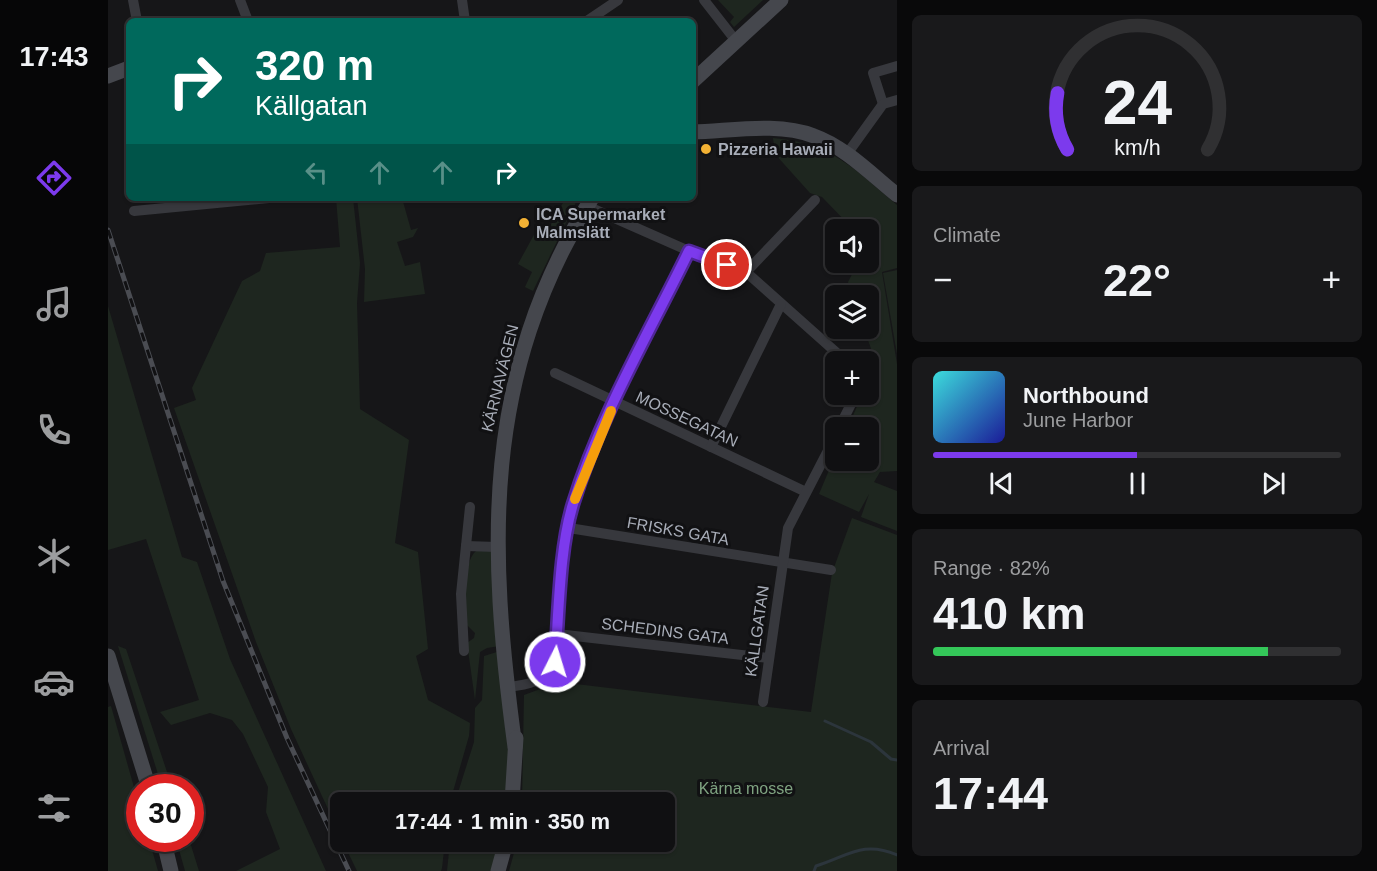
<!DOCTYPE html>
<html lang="en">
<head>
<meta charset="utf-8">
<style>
  :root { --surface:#101012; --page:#19191b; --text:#f1f3f6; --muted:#9c9d9f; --line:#303032; --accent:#7c3aed }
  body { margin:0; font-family:Arial,sans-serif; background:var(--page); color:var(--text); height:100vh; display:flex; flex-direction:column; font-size:22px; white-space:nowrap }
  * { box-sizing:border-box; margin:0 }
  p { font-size:20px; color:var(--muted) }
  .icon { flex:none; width:33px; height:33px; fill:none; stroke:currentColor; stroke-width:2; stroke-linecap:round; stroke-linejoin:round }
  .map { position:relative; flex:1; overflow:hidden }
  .sheet { display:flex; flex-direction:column; gap:15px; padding:15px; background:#09090a; width:480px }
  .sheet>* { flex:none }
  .hud { position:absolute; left:18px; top:18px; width:570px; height:183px; border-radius:9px; box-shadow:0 2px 4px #0004,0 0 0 2px var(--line); background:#00695c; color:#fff; overflow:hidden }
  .fabs { position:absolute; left:717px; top:219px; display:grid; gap:12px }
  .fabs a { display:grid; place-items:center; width:54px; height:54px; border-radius:9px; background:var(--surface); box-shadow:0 2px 4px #0004,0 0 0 2px var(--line); font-size:30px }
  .speed { position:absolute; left:18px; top:774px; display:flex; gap:12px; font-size:30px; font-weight:700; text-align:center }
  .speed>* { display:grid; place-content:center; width:78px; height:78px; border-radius:50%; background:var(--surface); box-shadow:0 2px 4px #0004,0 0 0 2px var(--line); line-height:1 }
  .speed .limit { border:9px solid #d22; background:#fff; color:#111 }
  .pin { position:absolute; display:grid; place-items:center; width:51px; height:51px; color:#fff; margin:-26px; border:3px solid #fff; border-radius:50%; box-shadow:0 2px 6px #0007 }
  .me { position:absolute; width:66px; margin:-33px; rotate:5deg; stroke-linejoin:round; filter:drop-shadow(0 0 4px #0008) }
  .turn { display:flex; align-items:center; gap:21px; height:126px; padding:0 30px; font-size:27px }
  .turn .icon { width:78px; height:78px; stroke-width:2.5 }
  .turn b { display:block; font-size:42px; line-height:51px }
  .lanes { display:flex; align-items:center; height:57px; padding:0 30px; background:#0003; justify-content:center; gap:30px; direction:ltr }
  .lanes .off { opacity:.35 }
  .big { font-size:45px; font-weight:700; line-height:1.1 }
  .sheet .tile { flex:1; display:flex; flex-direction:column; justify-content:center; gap:9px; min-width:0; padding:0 21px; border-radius:9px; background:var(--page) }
  .sheet .dial { align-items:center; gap:0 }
  .dial svg { height:156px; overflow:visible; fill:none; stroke:var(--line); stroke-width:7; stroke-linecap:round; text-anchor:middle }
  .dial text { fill:var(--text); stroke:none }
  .song { display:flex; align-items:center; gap:18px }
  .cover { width:72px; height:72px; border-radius:9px; background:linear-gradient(135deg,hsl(180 70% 55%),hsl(240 70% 35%)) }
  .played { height:6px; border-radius:3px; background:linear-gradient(90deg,var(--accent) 50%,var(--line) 50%) }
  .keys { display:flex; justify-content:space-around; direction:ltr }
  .heat { display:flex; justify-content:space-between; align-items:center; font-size:33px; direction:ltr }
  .charge { height:9px; border-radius:4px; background:linear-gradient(90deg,#34c759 82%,var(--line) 0) }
  .trip { position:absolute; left:222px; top:792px; width:345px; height:60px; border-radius:9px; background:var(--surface); box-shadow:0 2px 4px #0004,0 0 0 2px var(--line); font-weight:700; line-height:60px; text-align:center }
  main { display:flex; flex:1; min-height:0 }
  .dock { display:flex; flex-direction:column; width:108px; justify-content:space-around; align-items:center; background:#060607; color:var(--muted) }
  .dock .icon { width:42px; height:42px }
  .dock .active { color:var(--accent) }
  .dock b { font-size:27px; color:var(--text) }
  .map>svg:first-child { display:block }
</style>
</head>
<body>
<main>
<nav class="dock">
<b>17:43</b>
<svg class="icon active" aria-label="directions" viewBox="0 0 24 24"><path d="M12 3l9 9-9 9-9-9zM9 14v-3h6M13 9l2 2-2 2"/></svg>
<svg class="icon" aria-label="music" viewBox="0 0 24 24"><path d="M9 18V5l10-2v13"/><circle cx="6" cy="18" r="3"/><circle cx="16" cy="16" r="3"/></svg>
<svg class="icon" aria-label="phone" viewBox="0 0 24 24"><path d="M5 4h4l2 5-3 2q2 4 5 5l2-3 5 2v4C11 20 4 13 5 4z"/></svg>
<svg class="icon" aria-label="climate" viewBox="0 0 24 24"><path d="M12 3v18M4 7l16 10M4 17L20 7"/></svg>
<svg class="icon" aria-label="car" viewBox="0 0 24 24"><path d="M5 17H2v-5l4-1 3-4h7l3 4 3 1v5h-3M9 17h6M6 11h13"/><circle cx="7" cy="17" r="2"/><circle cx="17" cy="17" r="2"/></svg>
<svg class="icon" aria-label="filters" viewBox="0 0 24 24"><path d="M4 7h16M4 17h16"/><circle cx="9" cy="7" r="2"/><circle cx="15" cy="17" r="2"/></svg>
</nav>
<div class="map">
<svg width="789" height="871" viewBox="0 0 789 871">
  <rect width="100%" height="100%" fill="#161618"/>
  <!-- green -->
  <g fill="#1e261f">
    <polygon points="610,0 655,0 626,27 622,22 626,17"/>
    <path d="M 665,138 C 724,143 746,169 789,205 L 789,268 L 774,272 L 789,364 L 789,471 L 772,472 L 766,482 L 789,491 L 789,531 L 753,517 L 761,494 L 751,512 L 711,494 L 727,456 L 728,460 L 760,460 L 760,428 L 740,427 L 754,395 L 760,394 L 761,364 L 766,357 L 756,329 L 760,328 L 760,296 L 744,295 L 740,282 L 750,263 L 760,262 L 760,230 L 745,229 L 714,197 L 702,193 L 667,154 Z"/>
    <polygon points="228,198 245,198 252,263 249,303 252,409 301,440 287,543 310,552 320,649 308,656 320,700 362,723 361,736 342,802 232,802 232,835 183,729 148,642 66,408 88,400 84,388 134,281 152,271 158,253 232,247"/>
    <polygon points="249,198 294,198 303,230 310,228 305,237 289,242 297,266 312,262 317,294 256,302 257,269"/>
    <polygon points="453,198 470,198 425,291 417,287 424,272 410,264 427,233 436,237 456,201"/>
    <polygon points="789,270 789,354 775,273"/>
    <polygon points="0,306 74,557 89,562 122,659 218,871 128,871 172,849 158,812 160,787 135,734 124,720 102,713 63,725 52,712 91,700 38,539 0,550"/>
    <polygon points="744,518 789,535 789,871 401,871 409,842 556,842 556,802 414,802 416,695 451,682 703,712 724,573"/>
    <path d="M 368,551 L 384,551 L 392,646 L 379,648 L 372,652 L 367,700 L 359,643 L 366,638 L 367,633 L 359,625 C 358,608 354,562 368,551 Z"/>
    <polygon points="10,646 18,649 64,787 54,787"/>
    <polygon points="392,651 401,735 398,802 347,802 366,742 367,708 374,700 376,656"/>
    <polygon points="3,706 31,805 32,838 41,839 50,871 0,871 0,707"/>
    <polygon points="68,839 81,839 91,871 77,871"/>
    <polygon points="235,842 337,842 334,868 333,871 249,871"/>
    <polygon points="342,842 390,842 384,871 339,871"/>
  </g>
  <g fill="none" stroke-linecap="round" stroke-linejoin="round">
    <!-- stream -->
    <g stroke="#2c353c" stroke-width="3">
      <polyline points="717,721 763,742 783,759 789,760"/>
      <path d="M 706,871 L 708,866 C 740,856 755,840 789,855"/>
    </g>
    <!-- street -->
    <g stroke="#37383d" stroke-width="10">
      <polyline points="25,0 29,21"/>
      <polyline points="132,0 140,21"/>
      <polyline points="354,0 357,21"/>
      <polyline points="596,0 628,41"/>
      <polyline points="479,21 510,0"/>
      <polyline points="775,104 765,73 789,66"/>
      <polyline points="739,154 775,104 789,100"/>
      <polyline points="479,206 581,251 638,272 739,362"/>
      <polyline points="26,211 161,198"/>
      <polyline points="638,272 707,200"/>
      <polyline points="447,373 698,492"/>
      <polyline points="731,428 748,394"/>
      <polyline points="603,447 673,304"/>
      <polyline points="461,528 723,570"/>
      <polyline points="358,546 389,547"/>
      <polyline points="449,634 660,658"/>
      <polyline points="356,651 353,594 362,507"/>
      <path d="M 399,687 C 420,685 436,682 447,662 C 451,612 451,552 465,504 C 491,416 541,333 581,251"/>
      <polyline points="655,702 680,528 728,435"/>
    </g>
    <!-- secondary -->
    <g stroke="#45474d" stroke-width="15">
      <polyline points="0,76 21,68"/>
      <polyline points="585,81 673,0"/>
      <path d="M 585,132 C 623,131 670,122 706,136 C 737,147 764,175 789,195"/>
      <polyline points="0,656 41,788"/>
      <path d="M 407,747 C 380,547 373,376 484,198"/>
      <polyline points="404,802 408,738"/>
      <polyline points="55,838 63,871"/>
      <polyline points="390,871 398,842"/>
    </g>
    <defs>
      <polyline id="rail" points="0,230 115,581 179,738 241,871"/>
    </defs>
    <!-- rail casing -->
    <use href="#rail" stroke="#4a4c52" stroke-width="5"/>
    <!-- rail -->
    <use href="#rail" stroke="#111113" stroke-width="3" stroke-dasharray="9" stroke-linecap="butt"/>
  </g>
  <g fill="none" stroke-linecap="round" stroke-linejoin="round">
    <defs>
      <path id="route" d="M 447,662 C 451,613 451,550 465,504 C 492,416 541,333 581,251 L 619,265"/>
    </defs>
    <!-- route casing -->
    <use href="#route" stroke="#51269a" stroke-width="15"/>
    <!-- route -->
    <use href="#route" stroke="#7c3aed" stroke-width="10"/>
    <!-- slow -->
    <polyline stroke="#f59e0b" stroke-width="10" points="467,499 503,411"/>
  </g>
  <!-- markers -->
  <g fill="#f2b134" stroke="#111113" stroke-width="2">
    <circle cx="598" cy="149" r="6"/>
    <circle cx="416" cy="223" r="6"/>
  </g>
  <g text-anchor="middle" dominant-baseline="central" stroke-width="6" stroke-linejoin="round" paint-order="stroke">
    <!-- poi labels -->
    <g font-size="16" font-weight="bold" fill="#a8adb8" stroke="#111113" text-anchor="start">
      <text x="610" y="149">Pizzeria Hawaii</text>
      <text x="428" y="214">ICA Supermarket<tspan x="428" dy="18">Malmslätt</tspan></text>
    </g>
    <!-- street labels -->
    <g font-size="16" fill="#a8adb8" stroke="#111113">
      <text transform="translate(392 378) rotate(-76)">KÄRNAVÄGEN</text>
      <text transform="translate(579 419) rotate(25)">MOSSEGATAN</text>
      <text transform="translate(570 531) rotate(10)">FRISKS GATA</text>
      <text transform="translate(557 631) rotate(7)">SCHEDINS GATA</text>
      <text transform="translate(649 631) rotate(-82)">KÄLLGATAN</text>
    </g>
    <!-- park labels -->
    <g font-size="16" fill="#7fa381" stroke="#111113">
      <text x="638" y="788">Kärna mosse</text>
    </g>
  </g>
</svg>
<div class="fabs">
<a><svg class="icon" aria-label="sound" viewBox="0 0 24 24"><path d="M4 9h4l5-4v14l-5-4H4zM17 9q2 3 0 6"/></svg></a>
<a><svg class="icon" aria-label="layers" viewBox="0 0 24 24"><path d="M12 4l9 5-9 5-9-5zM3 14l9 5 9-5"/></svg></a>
<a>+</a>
<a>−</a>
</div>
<div class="speed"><div class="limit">30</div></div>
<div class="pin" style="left:619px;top:265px;background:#d93025"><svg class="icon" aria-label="arrive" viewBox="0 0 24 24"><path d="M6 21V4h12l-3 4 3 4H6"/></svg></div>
<svg class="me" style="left:447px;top:662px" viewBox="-20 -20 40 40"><circle r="17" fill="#7c3aed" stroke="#fff" stroke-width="3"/><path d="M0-11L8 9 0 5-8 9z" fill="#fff"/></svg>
<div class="trip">17:44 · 1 min · 350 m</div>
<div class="hud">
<div class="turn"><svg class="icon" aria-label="right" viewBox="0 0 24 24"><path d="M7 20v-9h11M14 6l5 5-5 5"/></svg><div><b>320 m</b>Källgatan</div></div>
<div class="lanes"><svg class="icon off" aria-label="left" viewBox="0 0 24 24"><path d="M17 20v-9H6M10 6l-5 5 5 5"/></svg><svg class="icon off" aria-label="ahead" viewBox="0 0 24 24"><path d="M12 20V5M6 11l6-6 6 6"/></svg><svg class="icon off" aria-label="ahead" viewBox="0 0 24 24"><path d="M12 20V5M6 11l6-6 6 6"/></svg><svg class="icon" aria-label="right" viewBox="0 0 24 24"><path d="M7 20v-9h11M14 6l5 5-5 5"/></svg></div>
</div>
</div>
<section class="sheet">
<div class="tile dial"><svg viewBox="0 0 100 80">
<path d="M14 69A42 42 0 1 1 86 69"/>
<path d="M14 69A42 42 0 0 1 9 40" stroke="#7c3aed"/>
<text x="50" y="56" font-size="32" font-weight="700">24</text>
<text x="50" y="72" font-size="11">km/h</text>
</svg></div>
<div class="tile"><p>Climate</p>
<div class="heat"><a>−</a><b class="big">22°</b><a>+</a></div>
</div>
<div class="tile">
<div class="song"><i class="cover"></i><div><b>Northbound</b><p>June Harbor</p></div></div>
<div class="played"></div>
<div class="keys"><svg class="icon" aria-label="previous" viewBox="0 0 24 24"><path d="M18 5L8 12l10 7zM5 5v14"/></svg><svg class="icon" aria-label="pause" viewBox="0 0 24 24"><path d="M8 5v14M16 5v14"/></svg><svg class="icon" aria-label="next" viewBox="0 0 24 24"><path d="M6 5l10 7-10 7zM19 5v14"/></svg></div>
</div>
<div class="tile"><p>Range · 82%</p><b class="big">410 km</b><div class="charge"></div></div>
<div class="tile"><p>Arrival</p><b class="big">17:44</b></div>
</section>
</main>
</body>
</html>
